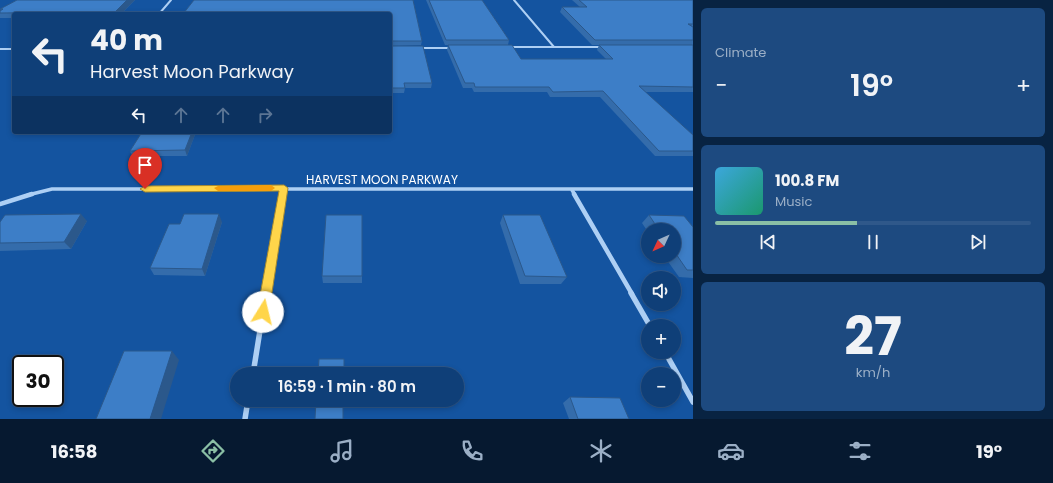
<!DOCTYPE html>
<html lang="en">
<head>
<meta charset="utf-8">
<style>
  :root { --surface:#0f3f78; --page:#1d4a80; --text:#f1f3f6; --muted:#9bafc6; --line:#2f588a; --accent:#8abfa5 }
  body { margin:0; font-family:Poppins,sans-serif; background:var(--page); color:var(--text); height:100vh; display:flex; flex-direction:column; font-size:15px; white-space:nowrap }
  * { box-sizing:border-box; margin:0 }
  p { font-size:13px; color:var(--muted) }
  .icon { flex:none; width:22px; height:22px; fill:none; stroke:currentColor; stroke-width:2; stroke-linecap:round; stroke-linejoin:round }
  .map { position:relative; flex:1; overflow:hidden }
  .sheet { display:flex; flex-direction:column; gap:8px; padding:8px; background:#082342; width:360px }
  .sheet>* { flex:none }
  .hud { position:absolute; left:12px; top:12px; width:380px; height:122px; border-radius:4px; box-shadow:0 2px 6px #0003,0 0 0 1px var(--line); background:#0f3f78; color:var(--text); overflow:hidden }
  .needle { width:26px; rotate:226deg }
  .tools { position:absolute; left:641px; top:223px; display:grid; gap:8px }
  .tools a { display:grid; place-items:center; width:40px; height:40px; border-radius:50%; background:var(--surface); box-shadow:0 2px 6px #0003,0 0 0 1px var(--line); font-size:20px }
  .speed { position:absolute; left:12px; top:355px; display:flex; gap:8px; font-size:20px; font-weight:700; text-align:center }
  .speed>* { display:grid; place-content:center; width:52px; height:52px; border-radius:50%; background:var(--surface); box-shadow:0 2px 6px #0003,0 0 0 1px var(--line); line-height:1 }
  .speed .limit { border:2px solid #111; border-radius:6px; background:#fff; color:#111 }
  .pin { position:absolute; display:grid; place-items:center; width:34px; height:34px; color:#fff; margin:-41px -17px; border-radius:50% 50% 50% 0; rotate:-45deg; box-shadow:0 0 4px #0007 }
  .pin .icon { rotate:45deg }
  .me { position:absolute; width:44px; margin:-22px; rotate:9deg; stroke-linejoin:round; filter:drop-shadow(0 0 3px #0008) }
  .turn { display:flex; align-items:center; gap:14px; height:84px; padding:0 12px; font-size:18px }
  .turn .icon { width:52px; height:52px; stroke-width:2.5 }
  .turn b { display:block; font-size:28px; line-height:34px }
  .lanes { display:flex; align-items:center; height:38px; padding:0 12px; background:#0003; justify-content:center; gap:20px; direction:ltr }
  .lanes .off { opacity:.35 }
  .big { font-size:30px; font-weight:600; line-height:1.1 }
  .sheet .card { flex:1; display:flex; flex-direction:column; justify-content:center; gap:6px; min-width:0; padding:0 14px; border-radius:6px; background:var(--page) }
  .sheet .dial { align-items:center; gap:0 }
  .dial b { font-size:52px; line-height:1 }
  .song { display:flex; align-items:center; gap:12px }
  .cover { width:48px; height:48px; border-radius:6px; background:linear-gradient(135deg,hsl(200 70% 55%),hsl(160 70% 35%)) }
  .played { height:4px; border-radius:2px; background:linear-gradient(90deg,var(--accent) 45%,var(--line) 45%) }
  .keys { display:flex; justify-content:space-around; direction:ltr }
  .heat { display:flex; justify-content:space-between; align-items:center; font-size:22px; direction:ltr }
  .trip { position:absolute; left:230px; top:367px; width:234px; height:40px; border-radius:20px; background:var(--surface); box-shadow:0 2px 6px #0003,0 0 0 1px var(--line); font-weight:600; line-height:40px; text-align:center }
  .dock { display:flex; height:64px; justify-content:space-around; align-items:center; background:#061930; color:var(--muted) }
  .dock .icon { width:28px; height:28px }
  .dock .selected { color:var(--accent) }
  .dock b { font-size:18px; color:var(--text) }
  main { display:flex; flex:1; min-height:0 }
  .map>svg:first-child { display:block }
</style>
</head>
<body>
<main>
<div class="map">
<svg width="693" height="419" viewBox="0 0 693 419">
  <rect width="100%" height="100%" fill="#1454a0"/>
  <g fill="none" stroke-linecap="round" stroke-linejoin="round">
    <!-- minor-far3 -->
    <g stroke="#adcff4" stroke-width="2">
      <polyline points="514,0 554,47"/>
      <polyline points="159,14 171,0"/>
      <polyline points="509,47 603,47"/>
      <polyline points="419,48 453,48"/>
      <polyline points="0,49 14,49"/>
    </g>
    <!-- minor-far2 -->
    <g stroke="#adcff4" stroke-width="3.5">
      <polyline points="572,190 575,195"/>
      <polyline points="28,195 52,189 693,189"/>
      <polyline points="283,195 284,188"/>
    </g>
    <!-- minor-far1 -->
    <g stroke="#adcff4" stroke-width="4.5">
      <polyline points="574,194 632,294"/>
      <polyline points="0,204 32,194"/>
      <polyline points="266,294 283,194"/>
    </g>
    <!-- minor -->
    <g stroke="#adcff4" stroke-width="5.5">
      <polyline points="631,293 650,326"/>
      <polyline points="665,352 693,402"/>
      <polyline points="253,374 266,293"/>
      <polyline points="245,419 248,400"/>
    </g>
  </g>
  <!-- wall -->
  <g fill="#346cab">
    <polygon points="17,0 135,0 121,14 14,14 14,18 0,18 0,11 1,10 0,9"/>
    <polygon points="194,0 413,0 422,41 421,45 390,46 390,14 183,14"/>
    <polygon points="426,0 482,0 509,40 508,45 445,45"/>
    <polygon points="572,0 693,0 693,45 592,45 560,12 562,7 580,7"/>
    <polygon points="448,45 521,59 606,59 597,50 599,45 693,45 693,92 645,92 693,135 693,156 655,156 600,97 550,97 547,92 474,92 472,88 463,88 447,50"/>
    <polygon points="390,46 432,83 431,88 405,88 404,93 390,93"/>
    <polygon points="142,132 196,132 187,156 132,156 130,151"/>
    <polygon points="503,215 567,277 561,284 520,284 500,223"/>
    <polygon points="649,215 693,227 693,278 679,277 664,256 674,256 674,230 648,230 648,232 642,223"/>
    <polygon points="87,221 71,249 0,251 0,222"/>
    <polygon points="222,222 205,276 154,275 150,268 180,224"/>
    <polygon points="322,276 362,276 362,283 323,283"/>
    <polygon points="570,397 629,419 569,419 563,403"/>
  </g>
  <!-- shaded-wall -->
  <g fill="#2b588b">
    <polygon points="127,0 135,0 121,14 115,14 115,12"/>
    <polygon points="192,132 196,132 187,156 185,150"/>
    <polygon points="81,214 87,221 71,249 64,242"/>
    <polygon points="219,214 222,222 205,276 202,269"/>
    <polygon points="172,351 179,360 161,419 150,419"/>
  </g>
  <!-- building -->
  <g fill="#3d7ec7" stroke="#2b588b">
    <polygon points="17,0 127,0 115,12 0,13 0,11 3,9 0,9"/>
    <polygon points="194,0 413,0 422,41 390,41 390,14 183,14"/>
    <polygon points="429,0 482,0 509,40 446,40"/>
    <polygon points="579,0 693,0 693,24 688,24 693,27 693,40 595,40 562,7 587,7"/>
    <polygon points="448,45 512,45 521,59 613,59 599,45 693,45 693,87 639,86 693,135 693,151 659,151 603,91 553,92 549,87 475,87 474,83 465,83"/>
    <polygon points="390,46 423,46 432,83 404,83 405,88 390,88"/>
    <polygon points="142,132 192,132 185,150 130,151"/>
    <polygon points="81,214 64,242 0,243 0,222 5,215"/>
    <polygon points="184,214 219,214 202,269 150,268 169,224 180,224"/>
    <polygon points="326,215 362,215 362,276 322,276"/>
    <polygon points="503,215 540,215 567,277 525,276"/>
    <polygon points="649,215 684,216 693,227 693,270 687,270 674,251 674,230 659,230"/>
    <polygon points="124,351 172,351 150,419 96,419"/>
    <polygon points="319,359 344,359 344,374 318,374"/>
    <polygon points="570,397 620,398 629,419 578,419"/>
    <polygon points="316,400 343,400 343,419 315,419"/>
  </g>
  <!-- route -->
  <polygon fill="#ffd54a" stroke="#a68a30" points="284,185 288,188 269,312 267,316 263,317 259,316 257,312 279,191 145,192 140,189 145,186"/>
  <!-- slow -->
  <polygon fill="#f59e0b" points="271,185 275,188 271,191 218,191 214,188 218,186"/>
  <g text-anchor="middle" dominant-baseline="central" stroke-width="4" stroke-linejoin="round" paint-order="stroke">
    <!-- street labels -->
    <g font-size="12" fill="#fff" stroke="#1454a0">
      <text x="382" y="179">HARVEST MOON PARKWAY</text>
    </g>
  </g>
</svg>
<div class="tools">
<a><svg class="needle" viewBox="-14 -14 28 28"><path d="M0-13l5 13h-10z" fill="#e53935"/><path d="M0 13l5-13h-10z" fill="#9bafc6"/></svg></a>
<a><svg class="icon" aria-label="sound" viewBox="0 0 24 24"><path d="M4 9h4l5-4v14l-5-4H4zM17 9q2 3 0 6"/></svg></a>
<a>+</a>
<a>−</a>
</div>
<div class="speed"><div class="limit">30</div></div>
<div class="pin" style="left:145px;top:189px;background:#d93025"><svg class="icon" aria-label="arrive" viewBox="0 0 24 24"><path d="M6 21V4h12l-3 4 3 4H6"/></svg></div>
<svg class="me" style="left:263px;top:312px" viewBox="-20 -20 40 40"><circle r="19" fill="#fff"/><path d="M0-13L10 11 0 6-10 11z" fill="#ffd54a"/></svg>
<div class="trip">16:59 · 1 min · 80 m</div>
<div class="hud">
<div class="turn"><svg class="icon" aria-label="left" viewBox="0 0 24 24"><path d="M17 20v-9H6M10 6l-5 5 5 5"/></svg><div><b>40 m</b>Harvest Moon Parkway</div></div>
<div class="lanes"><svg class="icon" aria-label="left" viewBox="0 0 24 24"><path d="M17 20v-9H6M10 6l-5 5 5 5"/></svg><svg class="icon off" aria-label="ahead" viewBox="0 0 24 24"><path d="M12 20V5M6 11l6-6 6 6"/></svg><svg class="icon off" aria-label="ahead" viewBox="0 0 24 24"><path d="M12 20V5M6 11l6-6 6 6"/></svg><svg class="icon off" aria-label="right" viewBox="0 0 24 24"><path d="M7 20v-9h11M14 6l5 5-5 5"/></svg></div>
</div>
</div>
<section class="sheet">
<div class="card"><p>Climate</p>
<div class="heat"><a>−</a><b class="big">19°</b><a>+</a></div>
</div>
<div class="card">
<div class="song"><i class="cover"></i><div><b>100.8 FM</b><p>Music</p></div></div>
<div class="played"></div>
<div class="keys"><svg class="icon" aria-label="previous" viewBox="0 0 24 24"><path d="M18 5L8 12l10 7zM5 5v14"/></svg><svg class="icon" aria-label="pause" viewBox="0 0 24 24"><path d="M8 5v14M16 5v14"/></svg><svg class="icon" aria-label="next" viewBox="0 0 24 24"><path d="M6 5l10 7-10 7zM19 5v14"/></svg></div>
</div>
<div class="card dial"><b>27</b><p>km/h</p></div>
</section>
</main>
<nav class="dock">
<b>16:58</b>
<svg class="icon selected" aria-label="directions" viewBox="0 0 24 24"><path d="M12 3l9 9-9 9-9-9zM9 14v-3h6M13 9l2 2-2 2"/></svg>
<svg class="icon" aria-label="music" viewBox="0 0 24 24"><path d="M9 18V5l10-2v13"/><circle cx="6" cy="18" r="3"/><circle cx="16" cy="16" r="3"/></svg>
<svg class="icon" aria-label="phone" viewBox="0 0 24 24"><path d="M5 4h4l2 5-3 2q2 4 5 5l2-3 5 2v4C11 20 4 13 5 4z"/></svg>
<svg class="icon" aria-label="climate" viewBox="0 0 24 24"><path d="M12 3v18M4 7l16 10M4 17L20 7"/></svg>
<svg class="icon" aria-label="car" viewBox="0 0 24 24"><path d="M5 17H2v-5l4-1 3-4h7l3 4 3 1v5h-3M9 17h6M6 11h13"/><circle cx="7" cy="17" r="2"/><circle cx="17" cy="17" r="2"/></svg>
<svg class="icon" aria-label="filters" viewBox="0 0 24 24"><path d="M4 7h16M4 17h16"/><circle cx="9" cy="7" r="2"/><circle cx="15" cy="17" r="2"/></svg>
<b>19°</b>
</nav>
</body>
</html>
